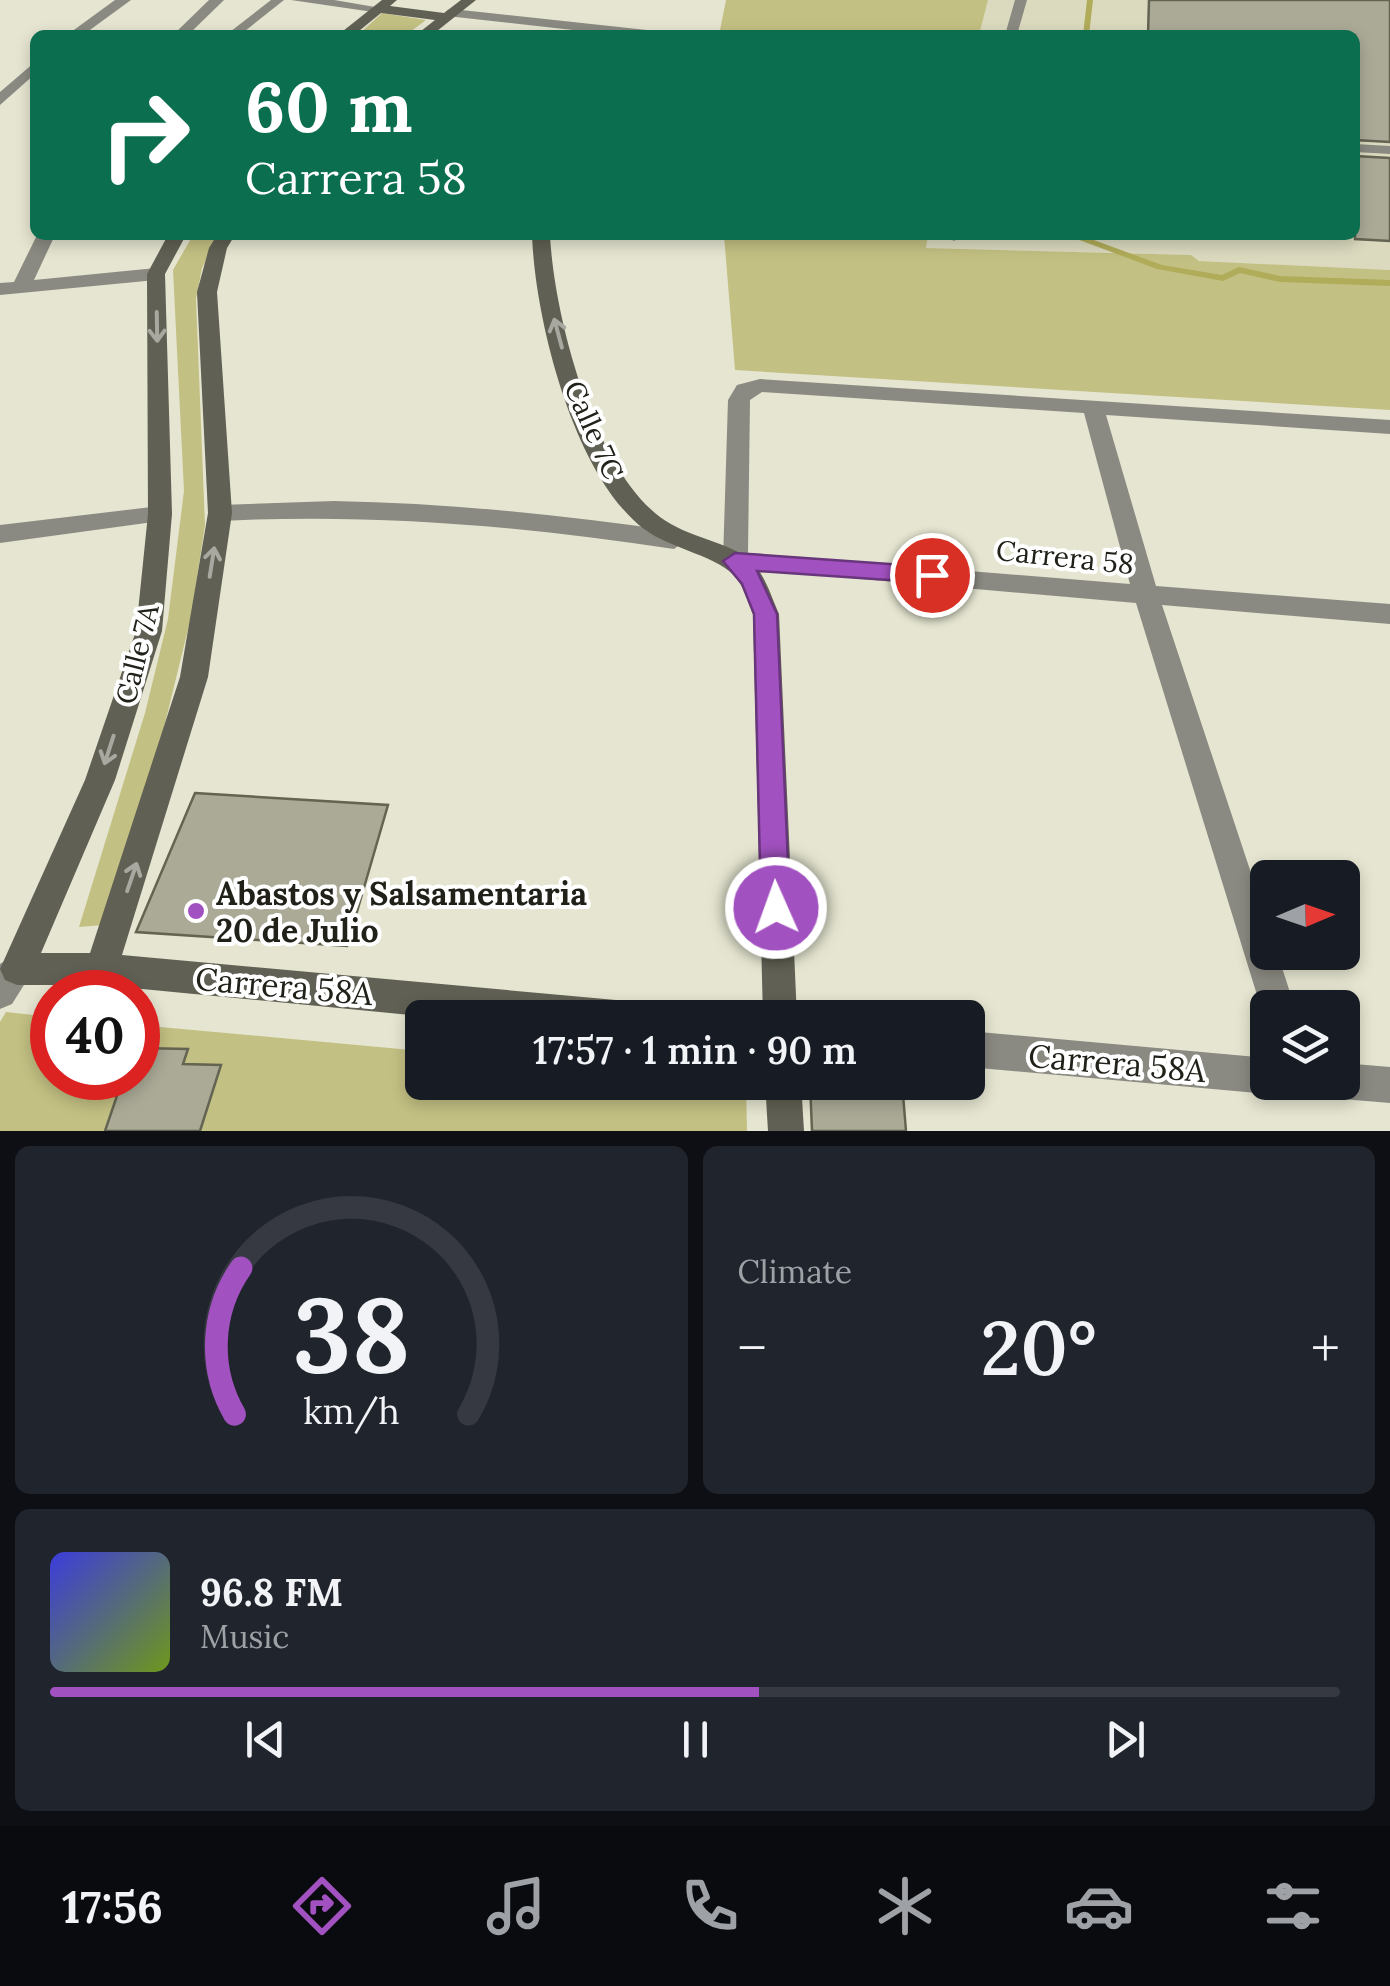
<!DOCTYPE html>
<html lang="en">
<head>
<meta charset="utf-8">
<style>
  :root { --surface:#171b24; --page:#20242c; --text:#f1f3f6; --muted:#9ea1a6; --line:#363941; --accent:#a251c0 }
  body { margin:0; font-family:Lora,serif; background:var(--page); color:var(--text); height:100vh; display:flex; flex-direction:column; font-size:38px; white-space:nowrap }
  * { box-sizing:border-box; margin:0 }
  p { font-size:32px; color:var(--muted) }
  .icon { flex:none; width:55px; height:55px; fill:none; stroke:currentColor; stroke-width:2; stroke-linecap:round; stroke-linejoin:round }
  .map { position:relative; height:1131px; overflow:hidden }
  .side { display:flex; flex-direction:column; gap:15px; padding:15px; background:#0d0f14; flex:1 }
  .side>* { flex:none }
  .hud { position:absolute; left:30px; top:30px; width:1330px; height:210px; border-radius:15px; box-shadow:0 5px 15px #0003; background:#0b6e4f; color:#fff; overflow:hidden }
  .needle { width:65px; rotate:88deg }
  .fabs { position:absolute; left:1250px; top:860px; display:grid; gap:20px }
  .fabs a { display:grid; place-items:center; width:110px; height:110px; border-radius:15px; background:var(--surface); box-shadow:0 5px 15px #0003; font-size:50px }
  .speed { position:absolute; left:30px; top:970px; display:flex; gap:20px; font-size:50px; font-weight:700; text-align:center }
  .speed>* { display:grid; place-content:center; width:130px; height:130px; border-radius:50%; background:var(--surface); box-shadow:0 5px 15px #0003; line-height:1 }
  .speed .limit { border:15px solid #d22; background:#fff; color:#111 }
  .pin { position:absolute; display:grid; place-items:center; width:85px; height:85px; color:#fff; margin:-42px; border:5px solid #fff; border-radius:50%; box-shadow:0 2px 10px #0007 }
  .me { position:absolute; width:110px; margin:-55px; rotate:358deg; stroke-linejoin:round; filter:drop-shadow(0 0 8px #0008) }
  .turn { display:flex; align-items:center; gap:35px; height:210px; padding:0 50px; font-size:45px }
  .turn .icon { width:130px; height:130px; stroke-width:2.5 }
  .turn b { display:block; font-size:70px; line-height:85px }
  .big { font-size:75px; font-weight:600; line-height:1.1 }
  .side .tile { flex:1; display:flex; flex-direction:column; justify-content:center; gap:15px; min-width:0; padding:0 35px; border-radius:15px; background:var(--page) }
  .side .dial { align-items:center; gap:0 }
  .dial svg { height:260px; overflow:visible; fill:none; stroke:var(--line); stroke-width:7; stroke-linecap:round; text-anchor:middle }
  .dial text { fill:var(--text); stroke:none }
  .song { display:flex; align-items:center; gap:30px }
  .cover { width:120px; height:120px; border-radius:15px; background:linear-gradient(135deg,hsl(240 70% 55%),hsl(80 70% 35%)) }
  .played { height:10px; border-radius:5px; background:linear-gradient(90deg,var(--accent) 55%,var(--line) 55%) }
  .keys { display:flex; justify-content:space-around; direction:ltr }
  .heat { display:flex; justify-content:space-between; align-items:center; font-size:55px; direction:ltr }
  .side .tiles { flex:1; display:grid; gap:15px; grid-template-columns:1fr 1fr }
  .tile:last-child { grid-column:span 2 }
  .trip { position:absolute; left:405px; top:1000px; width:580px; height:100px; border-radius:15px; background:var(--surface); box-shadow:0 5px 15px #0003; font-weight:600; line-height:100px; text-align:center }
  .dock { display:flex; height:160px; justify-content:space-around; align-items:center; background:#090b0e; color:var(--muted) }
  .dock .icon { width:70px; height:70px }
  .dock .selected { color:var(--accent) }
  .dock b { font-size:45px; color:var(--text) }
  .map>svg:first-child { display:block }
</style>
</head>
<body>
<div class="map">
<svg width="1390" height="1131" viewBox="0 0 1390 1131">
  <rect width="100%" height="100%" fill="#e5e5d1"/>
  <!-- built -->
  <polygon fill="#dbdabf" points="988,0 1390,0 1390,270 1199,261 1191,255 925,248 928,235 1355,235 1355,35 979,35"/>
  <!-- green -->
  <g fill="#c3c083">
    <polygon points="726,0 988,0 979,35 719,35"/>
    <polygon points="382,13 426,20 406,35 358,35"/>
    <polygon points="193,235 219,235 202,268 196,299 205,525 191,617 156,760 103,925 79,927 145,713 168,619 184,491 173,270"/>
    <polygon points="724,235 928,235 926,248 1191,255 1199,261 1390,270 1390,410 735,370"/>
    <polygon points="6,1012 52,1017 52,1078 123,1078 105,1131 0,1131 0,1022"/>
    <polygon points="138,1025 422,1051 422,1082 746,1083 747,1131 200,1131 221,1066 183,1064 187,1049 138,1048"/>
  </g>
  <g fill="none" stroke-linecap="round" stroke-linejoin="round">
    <!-- stream -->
    <g fill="#b0ac59" fill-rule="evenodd">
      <polygon points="1087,0 1093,0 1089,35 1083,35"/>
      <polygon points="1066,235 1080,235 1162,265 1222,275 1239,267 1280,276 1390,280 1390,286 1280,282 1240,273 1223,281 1157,269"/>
    </g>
  </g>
  <!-- building -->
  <g fill="#abaa97" stroke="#646452" stroke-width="2.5">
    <polygon points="1149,0 1390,0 1390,142 1355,140 1355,35 1148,35"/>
    <polygon points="1355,156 1390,158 1390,241 1355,239"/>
    <polygon points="195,793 388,805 347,946 136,932"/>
    <polygon points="138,1048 188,1049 183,1064 221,1065 200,1131 105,1131 123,1078 138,1078"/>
    <polygon points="810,1082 902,1082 906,1131 812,1131"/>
  </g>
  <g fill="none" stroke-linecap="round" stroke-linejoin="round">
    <!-- lane -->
    <g fill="#8a8a82" fill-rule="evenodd">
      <polygon points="271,0 284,0 240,35 226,35"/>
      <polygon points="1015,0 1027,0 1017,35 1005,35"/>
      <polygon points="1355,144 1390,146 1390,154 1355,152"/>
      <polygon points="962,235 954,241 946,236 946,235"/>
    </g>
    <!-- street -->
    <g fill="#8a8a82" fill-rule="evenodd">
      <polygon points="115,0 131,0 83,35 67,35"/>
      <polygon points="209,0 224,0 188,35 173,35"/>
      <polygon points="291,0 334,0 387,9 380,13"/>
      <polygon points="452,9 656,31 663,35 618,35 447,16 447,10"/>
      <polygon points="35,62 35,74 0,105 0,92"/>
      <polygon points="37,235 55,235 34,280 156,268 165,274 156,280 0,295 0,283 14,282"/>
      <path d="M 760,379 L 1390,420 L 1390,434 L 1106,415 L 1156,586 L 1390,604 L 1390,624 L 1162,605 L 1268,924 L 1268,952 L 1277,952 L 1295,1008 L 1268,1008 L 1268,1021 L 1261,1008 L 1136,603 L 726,567 L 723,561 L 728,400 L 737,385 ZM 762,392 L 1084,413 L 1130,584 L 748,553 L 750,400 Z"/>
      <path d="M 334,501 C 449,503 561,515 674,531 L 686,540 L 674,549 C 523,526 373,513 220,521 L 208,513 L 220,505 Z"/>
      <polygon points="160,506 172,514 168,520 0,543 0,525"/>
      <polygon points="17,953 29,958 34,969 12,1004 0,1009 0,964"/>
      <polygon points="968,1031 1268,1058 1268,1082 1283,1082 1281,1089 1268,1094 968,1067"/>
      <polygon points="1342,1063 1390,1067 1390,1103 1342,1099 1329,1094 1325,1082 1342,1082"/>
    </g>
    <!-- secondary -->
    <g fill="#616054" fill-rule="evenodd">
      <polygon points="382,0 397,0 390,6 444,13 461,0 476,0 432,35 416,35 435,20 381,13 354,35 338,35"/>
      <polygon points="168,235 186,235 165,274 172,514 162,631 115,780 41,953 90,953 180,677 208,513 197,292 209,248 217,235 235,235 227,248 217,292 232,513 208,677 122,955 627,1001 639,1006 644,1018 441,1018 101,985 17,985 5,980 0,969 85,780 136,631 148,514 147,274"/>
      <path d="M 532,235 L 550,235 C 554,316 593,466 660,517 C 686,537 729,542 750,560 C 765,574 771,596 779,614 L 797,1018 L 763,1018 L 753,614 C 748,602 745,589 737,579 C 720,556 670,549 644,529 C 574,476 535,320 532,235 Z"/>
      <polygon points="765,1082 801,1082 804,1131 768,1131"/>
    </g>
  </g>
  <!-- one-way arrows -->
  <defs><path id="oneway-shaft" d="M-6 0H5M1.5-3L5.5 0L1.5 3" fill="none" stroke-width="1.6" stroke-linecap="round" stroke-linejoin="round" transform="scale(2.5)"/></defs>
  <g stroke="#a8a8a1">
    <use href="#oneway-shaft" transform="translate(157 327) rotate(89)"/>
    <use href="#oneway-shaft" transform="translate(558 333) rotate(-105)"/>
    <use href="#oneway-shaft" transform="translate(212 562) rotate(-81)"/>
    <use href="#oneway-shaft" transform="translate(109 750) rotate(108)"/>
    <use href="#oneway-shaft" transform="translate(132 877) rotate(-71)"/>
  </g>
  <!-- route -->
  <polygon fill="#a251c0" stroke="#69357d" stroke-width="2.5" points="735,553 932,567 943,575 932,583 757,571 777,614 790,908 786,917 776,921 765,917 761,908 754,614 742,584 723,561"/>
  <!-- markers -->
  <circle fill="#a251c0" stroke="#fff" stroke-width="4" cx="196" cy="911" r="10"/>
  <g text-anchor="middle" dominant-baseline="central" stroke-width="8" stroke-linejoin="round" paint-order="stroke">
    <!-- street labels -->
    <g font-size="28" fill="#21211a" stroke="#fff">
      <text transform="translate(594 430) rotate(66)">Calle 7C</text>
      <text transform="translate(1065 557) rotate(6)">Carrera 58</text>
      <text transform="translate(137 654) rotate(-76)">Calle 7A</text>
    </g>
    <!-- near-poi labels -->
    <g font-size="32" font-weight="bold" fill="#21211a" stroke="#fff" text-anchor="start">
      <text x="216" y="893">Abastos y Salsamentaria<tspan x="216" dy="37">20 de Julio</tspan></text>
    </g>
    <!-- near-street labels -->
    <g font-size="32" fill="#21211a" stroke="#fff">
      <text transform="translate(284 986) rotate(5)">Carrera 58A</text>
      <text transform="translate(1117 1063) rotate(5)">Carrera 58A</text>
    </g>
  </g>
</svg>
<div class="fabs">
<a><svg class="needle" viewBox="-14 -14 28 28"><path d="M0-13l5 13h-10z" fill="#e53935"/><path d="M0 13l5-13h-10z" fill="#9ea1a6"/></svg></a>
<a><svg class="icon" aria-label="layers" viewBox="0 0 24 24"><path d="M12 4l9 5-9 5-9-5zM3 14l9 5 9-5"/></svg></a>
</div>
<div class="speed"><div class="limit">40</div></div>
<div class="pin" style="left:932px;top:575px;background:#d93025"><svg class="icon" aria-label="arrive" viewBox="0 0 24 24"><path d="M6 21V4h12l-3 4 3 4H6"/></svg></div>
<svg class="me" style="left:776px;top:908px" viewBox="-20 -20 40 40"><circle r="17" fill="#a251c0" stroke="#fff" stroke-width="3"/><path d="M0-11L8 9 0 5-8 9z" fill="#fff"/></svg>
<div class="trip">17:57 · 1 min · 90 m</div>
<div class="hud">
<div class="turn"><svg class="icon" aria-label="right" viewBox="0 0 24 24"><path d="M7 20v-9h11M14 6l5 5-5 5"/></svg><div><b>60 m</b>Carrera 58</div></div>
</div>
</div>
<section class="side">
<div class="tiles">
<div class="tile dial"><svg viewBox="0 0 100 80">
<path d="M14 69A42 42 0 1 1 86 69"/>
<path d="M14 69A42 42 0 0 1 16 24" stroke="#a251c0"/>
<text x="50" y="56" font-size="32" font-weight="700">38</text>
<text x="50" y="72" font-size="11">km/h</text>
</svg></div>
<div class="tile"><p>Climate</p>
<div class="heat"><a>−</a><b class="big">20°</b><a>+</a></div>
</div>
<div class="tile">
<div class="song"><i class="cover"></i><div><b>96.8 FM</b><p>Music</p></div></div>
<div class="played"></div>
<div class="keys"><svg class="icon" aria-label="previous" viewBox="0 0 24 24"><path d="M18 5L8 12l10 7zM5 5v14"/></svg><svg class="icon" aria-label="pause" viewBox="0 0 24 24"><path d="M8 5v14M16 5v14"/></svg><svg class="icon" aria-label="next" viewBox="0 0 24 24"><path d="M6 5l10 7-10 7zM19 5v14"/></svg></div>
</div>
</div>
</section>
<nav class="dock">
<b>17:56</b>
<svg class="icon selected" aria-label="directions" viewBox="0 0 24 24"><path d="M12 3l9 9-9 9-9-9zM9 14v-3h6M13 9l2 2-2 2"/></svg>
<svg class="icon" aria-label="music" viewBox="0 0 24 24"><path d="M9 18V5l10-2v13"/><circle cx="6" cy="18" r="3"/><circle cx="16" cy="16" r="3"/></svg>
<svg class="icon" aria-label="phone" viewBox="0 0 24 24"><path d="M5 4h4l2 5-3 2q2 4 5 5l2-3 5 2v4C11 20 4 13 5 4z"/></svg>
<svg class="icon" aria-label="climate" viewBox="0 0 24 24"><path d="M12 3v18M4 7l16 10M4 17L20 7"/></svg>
<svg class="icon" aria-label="car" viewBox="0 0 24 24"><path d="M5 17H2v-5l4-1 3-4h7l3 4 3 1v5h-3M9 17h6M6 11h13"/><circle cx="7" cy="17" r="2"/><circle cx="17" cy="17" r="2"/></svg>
<svg class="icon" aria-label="filters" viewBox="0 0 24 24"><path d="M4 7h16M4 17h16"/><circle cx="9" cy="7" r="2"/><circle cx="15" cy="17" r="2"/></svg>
</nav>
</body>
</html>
